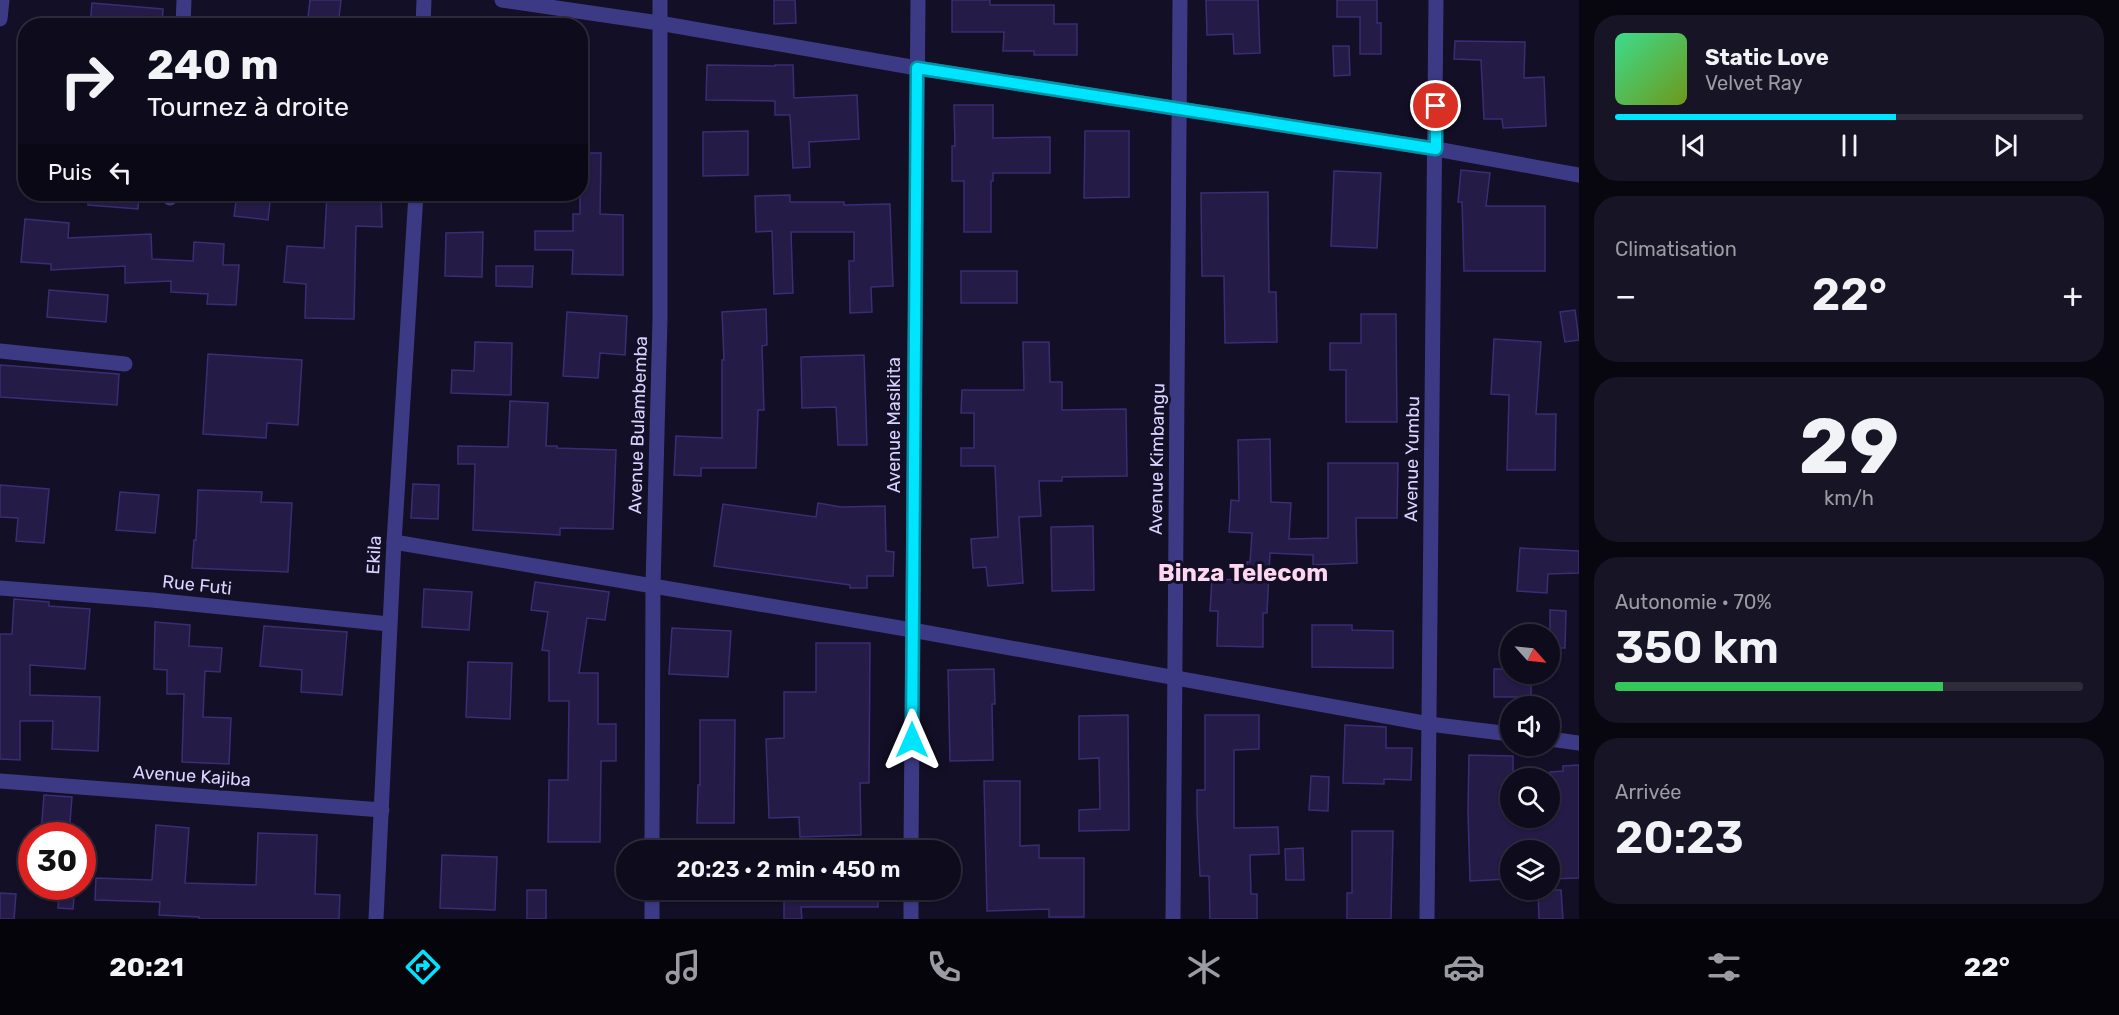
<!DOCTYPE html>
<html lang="fr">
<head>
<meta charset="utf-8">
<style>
  :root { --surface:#0e0b1c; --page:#171425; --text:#f1f3f6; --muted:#9b9ba3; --line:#2e2b3b; --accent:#00e5ff }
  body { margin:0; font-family:Rubik,sans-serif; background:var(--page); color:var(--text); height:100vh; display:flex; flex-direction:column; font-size:22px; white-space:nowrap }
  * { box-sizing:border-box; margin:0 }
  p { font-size:20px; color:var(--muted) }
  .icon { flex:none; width:33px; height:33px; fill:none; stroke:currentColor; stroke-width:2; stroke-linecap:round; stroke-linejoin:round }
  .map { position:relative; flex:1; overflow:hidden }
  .panel { display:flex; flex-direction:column; gap:15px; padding:15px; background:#08060f; width:540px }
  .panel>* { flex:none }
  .hud { position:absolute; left:18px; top:18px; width:570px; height:183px; border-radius:24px; box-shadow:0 2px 4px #0004,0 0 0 2px var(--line); background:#0e0b1c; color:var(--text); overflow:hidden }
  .needle { width:39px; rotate:117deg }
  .controls { position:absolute; left:1500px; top:624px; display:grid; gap:12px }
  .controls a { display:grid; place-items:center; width:60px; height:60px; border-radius:50%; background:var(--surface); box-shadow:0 2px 4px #0004,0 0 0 2px var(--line); font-size:30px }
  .speed { position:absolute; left:18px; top:822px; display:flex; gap:12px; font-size:30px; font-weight:700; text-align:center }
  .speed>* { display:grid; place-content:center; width:78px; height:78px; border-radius:50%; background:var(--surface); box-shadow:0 2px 4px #0004,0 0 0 2px var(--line); line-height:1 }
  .speed .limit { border:9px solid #d22; background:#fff; color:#111 }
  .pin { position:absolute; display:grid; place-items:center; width:51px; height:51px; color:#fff; margin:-26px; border:3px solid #fff; border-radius:50%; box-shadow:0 2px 6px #0007 }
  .me { position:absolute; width:66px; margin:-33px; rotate:0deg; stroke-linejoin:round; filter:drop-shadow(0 0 4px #0008) }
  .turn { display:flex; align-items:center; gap:21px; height:126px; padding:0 30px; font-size:27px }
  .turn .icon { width:78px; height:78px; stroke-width:2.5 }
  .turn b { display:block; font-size:42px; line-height:51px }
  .then { display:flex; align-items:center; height:57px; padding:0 30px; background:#0003; gap:12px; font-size:22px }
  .big { font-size:45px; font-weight:600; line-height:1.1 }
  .panel .tile { flex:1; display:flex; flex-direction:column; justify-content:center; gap:9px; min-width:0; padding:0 21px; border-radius:24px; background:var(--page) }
  .panel .dial { align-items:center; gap:0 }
  .dial b { font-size:78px; line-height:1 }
  .song { display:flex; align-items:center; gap:18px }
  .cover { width:72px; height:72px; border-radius:9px; background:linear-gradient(135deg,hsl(150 70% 55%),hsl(80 70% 35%)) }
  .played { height:6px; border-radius:3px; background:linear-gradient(90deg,var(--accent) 60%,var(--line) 60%) }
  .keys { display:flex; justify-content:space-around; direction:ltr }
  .heat { display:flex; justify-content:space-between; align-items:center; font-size:33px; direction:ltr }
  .charge { height:9px; border-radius:4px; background:linear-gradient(90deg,#34c759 70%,var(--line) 0) }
  .trip { position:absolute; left:616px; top:840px; width:345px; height:60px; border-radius:30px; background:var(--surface); box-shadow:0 2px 4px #0004,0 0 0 2px var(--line); font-weight:600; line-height:60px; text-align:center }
  .tab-bar { display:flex; height:96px; justify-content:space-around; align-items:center; background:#06040b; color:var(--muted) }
  .tab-bar .icon { width:42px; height:42px }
  .tab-bar .on { color:var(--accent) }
  .tab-bar b { font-size:27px; color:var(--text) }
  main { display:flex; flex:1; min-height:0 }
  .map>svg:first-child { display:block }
</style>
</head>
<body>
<main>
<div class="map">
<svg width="1579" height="919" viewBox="0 0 1579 919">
  <rect width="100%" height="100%" fill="#130f26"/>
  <!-- building -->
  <g fill="#241b47" stroke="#3b2d73" stroke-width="1.5">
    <polygon points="310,0 341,0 338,26 307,26"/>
    <polygon points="774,0 795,0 796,23 774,24"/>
    <polygon points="952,0 990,0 990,5 1054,5 1054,24 1077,24 1077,55 1034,55 1034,51 1003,51 1004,32 952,32"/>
    <polygon points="1206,0 1258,0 1260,53 1234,54 1233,34 1207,35"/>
    <polygon points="1337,0 1377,0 1377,23 1381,23 1381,54 1360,54 1360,17 1337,17"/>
    <polygon points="92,3 163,9 162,26 90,26"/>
    <polygon points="1455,41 1525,42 1524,78 1544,77 1546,126 1503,128 1502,119 1484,119 1481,60 1454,59"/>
    <polygon points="1333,46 1349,46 1350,75 1334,76"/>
    <polygon points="707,65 775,66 775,65 793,65 794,98 857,95 859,139 809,142 810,167 793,168 790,115 775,115 775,101 706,100"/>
    <polygon points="954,105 993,105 993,138 1050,137 1050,173 993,173 993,181 991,181 991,232 964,232 964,181 952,181 952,146 955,146"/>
    <polygon points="748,131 748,175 703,176 703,132"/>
    <polygon points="1085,131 1129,131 1129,197 1084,198"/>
    <polygon points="580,153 601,153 600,214 623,215 623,275 572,274 573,250 535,250 535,231 573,231 573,214 580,214"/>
    <polygon points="1461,170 1490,173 1486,206 1545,206 1545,271 1464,271 1462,202 1458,202"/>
    <polygon points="1334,171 1381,173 1377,248 1331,246"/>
    <polygon points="1268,192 1269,292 1276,292 1277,342 1225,343 1224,276 1202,276 1201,193"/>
    <polygon points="88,194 139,194 138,209 88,205"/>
    <polygon points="237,194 271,194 268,220 234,216"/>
    <polygon points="327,194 381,194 382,227 356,226 354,319 305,318 306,284 284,282 287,246 324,248"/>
    <polygon points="790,195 790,202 844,202 844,205 890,204 893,286 871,287 872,312 850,313 849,261 854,261 854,232 791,232 793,293 774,294 772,231 756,232 755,196"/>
    <polygon points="25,219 69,223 68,238 151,234 152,259 193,261 194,242 224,244 223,265 239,265 236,305 207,304 208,294 171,292 171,281 125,283 125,266 51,270 51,264 21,262"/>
    <polygon points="483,232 482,277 445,276 446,233"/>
    <polygon points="496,266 533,266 532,287 496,286"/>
    <rect x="961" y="271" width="56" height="32"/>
    <polygon points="49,290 108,295 106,322 47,317"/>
    <polygon points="766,309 767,345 762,346 764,410 758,410 756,468 701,468 701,476 674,475 676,436 722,438 722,360 724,360 722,312"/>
    <polygon points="1575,310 1579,340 1565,342 1560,312"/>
    <polygon points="567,312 627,316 625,355 600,353 598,378 563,376"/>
    <polygon points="1361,314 1396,314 1397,422 1346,422 1346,370 1330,370 1330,343 1361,343"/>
    <polygon points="1494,339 1541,342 1536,414 1556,414 1555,470 1507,470 1509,395 1491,394"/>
    <polygon points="475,342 512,343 511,395 451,393 452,370 474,371"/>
    <polygon points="1023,342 1049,342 1050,382 1062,382 1062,410 1126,409 1127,476 1062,477 1062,481 1039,481 1041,516 1019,517 1023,583 988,586 986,567 973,568 971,539 998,537 995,466 961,466 961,448 974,448 974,413 961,413 962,390 1024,390"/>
    <polygon points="208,354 302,360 298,425 267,423 266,438 203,434"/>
    <polygon points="864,355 867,445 838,445 836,407 802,408 801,357"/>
    <polygon points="0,365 119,374 117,405 0,397"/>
    <polygon points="510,401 548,403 546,446 557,446 557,448 616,450 613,529 560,528 560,535 473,530 475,464 458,464 458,446 508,447"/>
    <polygon points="1270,439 1271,502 1291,503 1289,539 1328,538 1328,463 1398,463 1397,518 1356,518 1357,563 1313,565 1313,555 1270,553 1267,613 1263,613 1263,647 1217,646 1218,611 1210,611 1212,579 1246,580 1247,562 1250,562 1252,533 1229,532 1231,500 1239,501 1238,440"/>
    <polygon points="413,484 439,485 438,519 411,518"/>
    <polygon points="0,485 49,489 44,543 16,541 18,518 0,517"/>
    <polygon points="198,490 262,492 261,502 292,503 288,572 192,568 194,540 196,540"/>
    <polygon points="120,492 159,495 155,533 116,530"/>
    <polygon points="818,503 841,507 885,506 886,551 894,552 893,576 867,576 867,588 850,588 850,585 714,566 723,504 816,517"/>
    <polygon points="1093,526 1094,590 1052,591 1051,527"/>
    <polygon points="1520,548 1579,551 1579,573 1548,574 1547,593 1517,591"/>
    <polygon points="535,582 609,592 605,620 587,618 579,673 598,673 598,724 616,724 616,761 601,761 600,842 548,842 549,780 568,780 569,701 549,701 549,651 542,650 548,612 531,610"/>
    <polygon points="424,589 472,592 469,630 422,627"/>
    <polygon points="14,599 49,602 49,606 90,609 85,669 30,665 30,695 100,697 98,751 52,749 53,721 20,721 20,760 0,759 0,634 12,634"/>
    <polygon points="1550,610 1566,611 1565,648 1550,648"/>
    <polygon points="155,622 190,625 189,646 222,648 220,672 205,671 203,717 231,718 229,764 182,762 184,694 167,694 167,670 154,669"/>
    <polygon points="1312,625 1352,625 1352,630 1393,631 1393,668 1312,667"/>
    <polygon points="264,626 347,632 342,695 301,692 302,670 260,666"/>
    <polygon points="672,628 731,631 728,677 669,674"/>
    <polygon points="816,643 870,643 869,783 860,783 861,835 800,837 799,817 769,818 766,739 784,738 784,692 816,692"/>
    <polygon points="468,662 512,663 510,719 466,717"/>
    <polygon points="994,669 995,704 992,704 993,760 950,761 948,670"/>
    <polygon points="1494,669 1510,669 1510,674 1531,674 1531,697 1494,697"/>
    <polygon points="1128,715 1129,830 1079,831 1079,810 1100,809 1099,758 1079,759 1079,716"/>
    <polygon points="1205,715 1259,715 1259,749 1234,750 1234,828 1278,827 1279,854 1250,855 1251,894 1257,894 1257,919 1210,919 1209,876 1200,876 1197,812 1197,790 1205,790"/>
    <polygon points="700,720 735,720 734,823 697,823 698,785 700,785"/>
    <polygon points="1345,725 1386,727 1386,748 1412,748 1411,780 1384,779 1384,784 1343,783"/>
    <polygon points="1469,755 1513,756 1513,778 1510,778 1510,821 1550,819 1550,772 1563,771 1563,766 1579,765 1579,878 1550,879 1550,850 1507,850 1508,879 1470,881 1468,812"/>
    <polygon points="1311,776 1329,777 1328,811 1309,810"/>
    <polygon points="984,781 1020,781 1020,846 1039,845 1039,858 1084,858 1084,917 1049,917 1049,909 987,911"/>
    <polygon points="44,795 72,797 69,835 41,833"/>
    <polygon points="156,825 189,828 185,883 256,885 258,833 317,835 315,894 340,895 339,919 199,919 199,917 159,915 160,902 95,900 96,878 152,880"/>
    <polygon points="1352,831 1393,831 1391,919 1347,919 1347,893 1352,893"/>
    <polygon points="1303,848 1304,880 1286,880 1285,849"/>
    <polygon points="442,855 497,857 495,910 440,908"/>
    <polygon points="60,886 75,886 73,909 58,908"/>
    <rect x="527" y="890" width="19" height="29"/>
    <polygon points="784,890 878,890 878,907 801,907 802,919 784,919"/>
    <polygon points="1538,890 1561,890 1563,919 1539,919"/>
    <polygon points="0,893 16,894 14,919 0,919"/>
  </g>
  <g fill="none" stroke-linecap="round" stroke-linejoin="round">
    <!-- minor -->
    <g stroke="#3d3a85" stroke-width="15">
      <polyline points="502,0 659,23 917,68 1436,149 1579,175"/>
      <polyline points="0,19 2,0"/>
      <polyline points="183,26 184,0"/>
      <polyline points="423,26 424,0"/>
      <polyline points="170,198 170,194"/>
      <polyline points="0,351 125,364"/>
      <polyline points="394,542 912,630 1429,724 1510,734"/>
      <polyline points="0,588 152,600 389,624"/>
      <polyline points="1550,739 1579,743"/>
      <polyline points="0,781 382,810"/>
      <polyline points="652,850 653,586 660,319 660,0"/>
      <polyline points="911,850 918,0"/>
      <polyline points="376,919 394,542 416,194"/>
      <polyline points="652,919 652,890"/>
      <polyline points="911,919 911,890"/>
      <polyline points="1173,919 1180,0"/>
      <polyline points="1427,919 1436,0"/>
    </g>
  </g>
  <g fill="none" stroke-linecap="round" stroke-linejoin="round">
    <defs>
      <polyline id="route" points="912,740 917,68 1436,149 1436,106"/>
    </defs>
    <!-- route casing -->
    <use href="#route" stroke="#0095a6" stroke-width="15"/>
    <!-- route -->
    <use href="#route" stroke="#00e5ff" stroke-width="10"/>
  </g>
  <g text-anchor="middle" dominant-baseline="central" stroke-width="6" stroke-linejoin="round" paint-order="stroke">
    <!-- street labels -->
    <g font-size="18" fill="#d9d4ff" stroke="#130f26">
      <text transform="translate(638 425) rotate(-88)">Avenue Bulambemba</text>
      <text transform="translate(894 425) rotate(-90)">Avenue Masikita</text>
      <text transform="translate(1157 459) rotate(-89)">Avenue Kimbangu</text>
      <text transform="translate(1412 459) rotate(-89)">Avenue Yumbu</text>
      <text transform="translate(374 555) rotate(-87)">Ekila</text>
      <text transform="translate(197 585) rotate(6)">Rue Futi</text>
      <text transform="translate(192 776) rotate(4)">Avenue Kajiba</text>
    </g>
    <!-- district labels -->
    <g font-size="24" font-weight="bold" fill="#ffd6f0" stroke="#130f26">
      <text x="1243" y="573">Binza Telecom</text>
    </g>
  </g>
</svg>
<div class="controls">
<a><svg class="needle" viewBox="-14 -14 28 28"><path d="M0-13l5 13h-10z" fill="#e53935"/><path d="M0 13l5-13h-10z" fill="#9b9ba3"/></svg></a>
<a><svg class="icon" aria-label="sound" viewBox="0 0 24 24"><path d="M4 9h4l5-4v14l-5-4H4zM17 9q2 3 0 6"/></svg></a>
<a><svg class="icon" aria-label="search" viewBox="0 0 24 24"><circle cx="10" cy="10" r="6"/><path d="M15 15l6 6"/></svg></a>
<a><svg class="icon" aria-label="layers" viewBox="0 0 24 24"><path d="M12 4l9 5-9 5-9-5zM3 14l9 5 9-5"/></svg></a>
</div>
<div class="speed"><div class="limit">30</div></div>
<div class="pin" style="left:1436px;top:106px;background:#d93025"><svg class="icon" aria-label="arrive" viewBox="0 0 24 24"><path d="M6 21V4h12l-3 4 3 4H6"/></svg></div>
<svg class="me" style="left:912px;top:740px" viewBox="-20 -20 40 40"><path d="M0-17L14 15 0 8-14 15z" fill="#00e5ff" stroke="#fff" stroke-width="4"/></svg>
<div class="trip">20:23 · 2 min · 450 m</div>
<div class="hud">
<div class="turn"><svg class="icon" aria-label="right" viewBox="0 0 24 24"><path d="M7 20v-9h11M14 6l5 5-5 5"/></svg><div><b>240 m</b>Tournez à droite</div></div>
<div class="then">Puis<svg class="icon" aria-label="left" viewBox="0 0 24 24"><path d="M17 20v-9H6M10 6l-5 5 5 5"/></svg></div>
</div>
</div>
<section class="panel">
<div class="tile">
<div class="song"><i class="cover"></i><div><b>Static Love</b><p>Velvet Ray</p></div></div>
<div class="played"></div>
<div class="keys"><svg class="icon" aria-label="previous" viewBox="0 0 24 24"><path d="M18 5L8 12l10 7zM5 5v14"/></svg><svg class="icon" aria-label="pause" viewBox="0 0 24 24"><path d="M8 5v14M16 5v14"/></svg><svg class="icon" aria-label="next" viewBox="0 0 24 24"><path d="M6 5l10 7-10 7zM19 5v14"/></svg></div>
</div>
<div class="tile"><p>Climatisation</p>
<div class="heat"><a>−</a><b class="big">22°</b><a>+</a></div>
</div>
<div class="tile dial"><b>29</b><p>km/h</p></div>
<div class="tile"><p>Autonomie · 70%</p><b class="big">350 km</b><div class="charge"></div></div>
<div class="tile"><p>Arrivée</p><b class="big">20:23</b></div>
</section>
</main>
<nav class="tab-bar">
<b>20:21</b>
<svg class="icon on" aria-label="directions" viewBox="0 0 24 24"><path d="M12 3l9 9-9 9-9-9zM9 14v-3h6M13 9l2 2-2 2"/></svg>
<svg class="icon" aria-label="music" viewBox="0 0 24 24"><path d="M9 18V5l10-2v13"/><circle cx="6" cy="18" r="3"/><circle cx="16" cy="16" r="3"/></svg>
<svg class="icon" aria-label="phone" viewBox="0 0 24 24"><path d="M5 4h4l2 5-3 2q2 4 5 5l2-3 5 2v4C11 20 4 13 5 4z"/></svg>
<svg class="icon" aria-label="climate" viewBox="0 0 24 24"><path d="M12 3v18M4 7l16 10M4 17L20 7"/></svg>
<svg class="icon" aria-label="car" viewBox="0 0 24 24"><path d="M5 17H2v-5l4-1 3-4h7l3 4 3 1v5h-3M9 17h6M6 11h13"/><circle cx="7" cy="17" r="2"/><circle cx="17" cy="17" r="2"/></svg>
<svg class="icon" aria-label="filters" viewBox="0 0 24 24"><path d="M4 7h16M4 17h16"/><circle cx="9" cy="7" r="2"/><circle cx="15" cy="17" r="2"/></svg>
<b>22°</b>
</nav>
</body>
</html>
